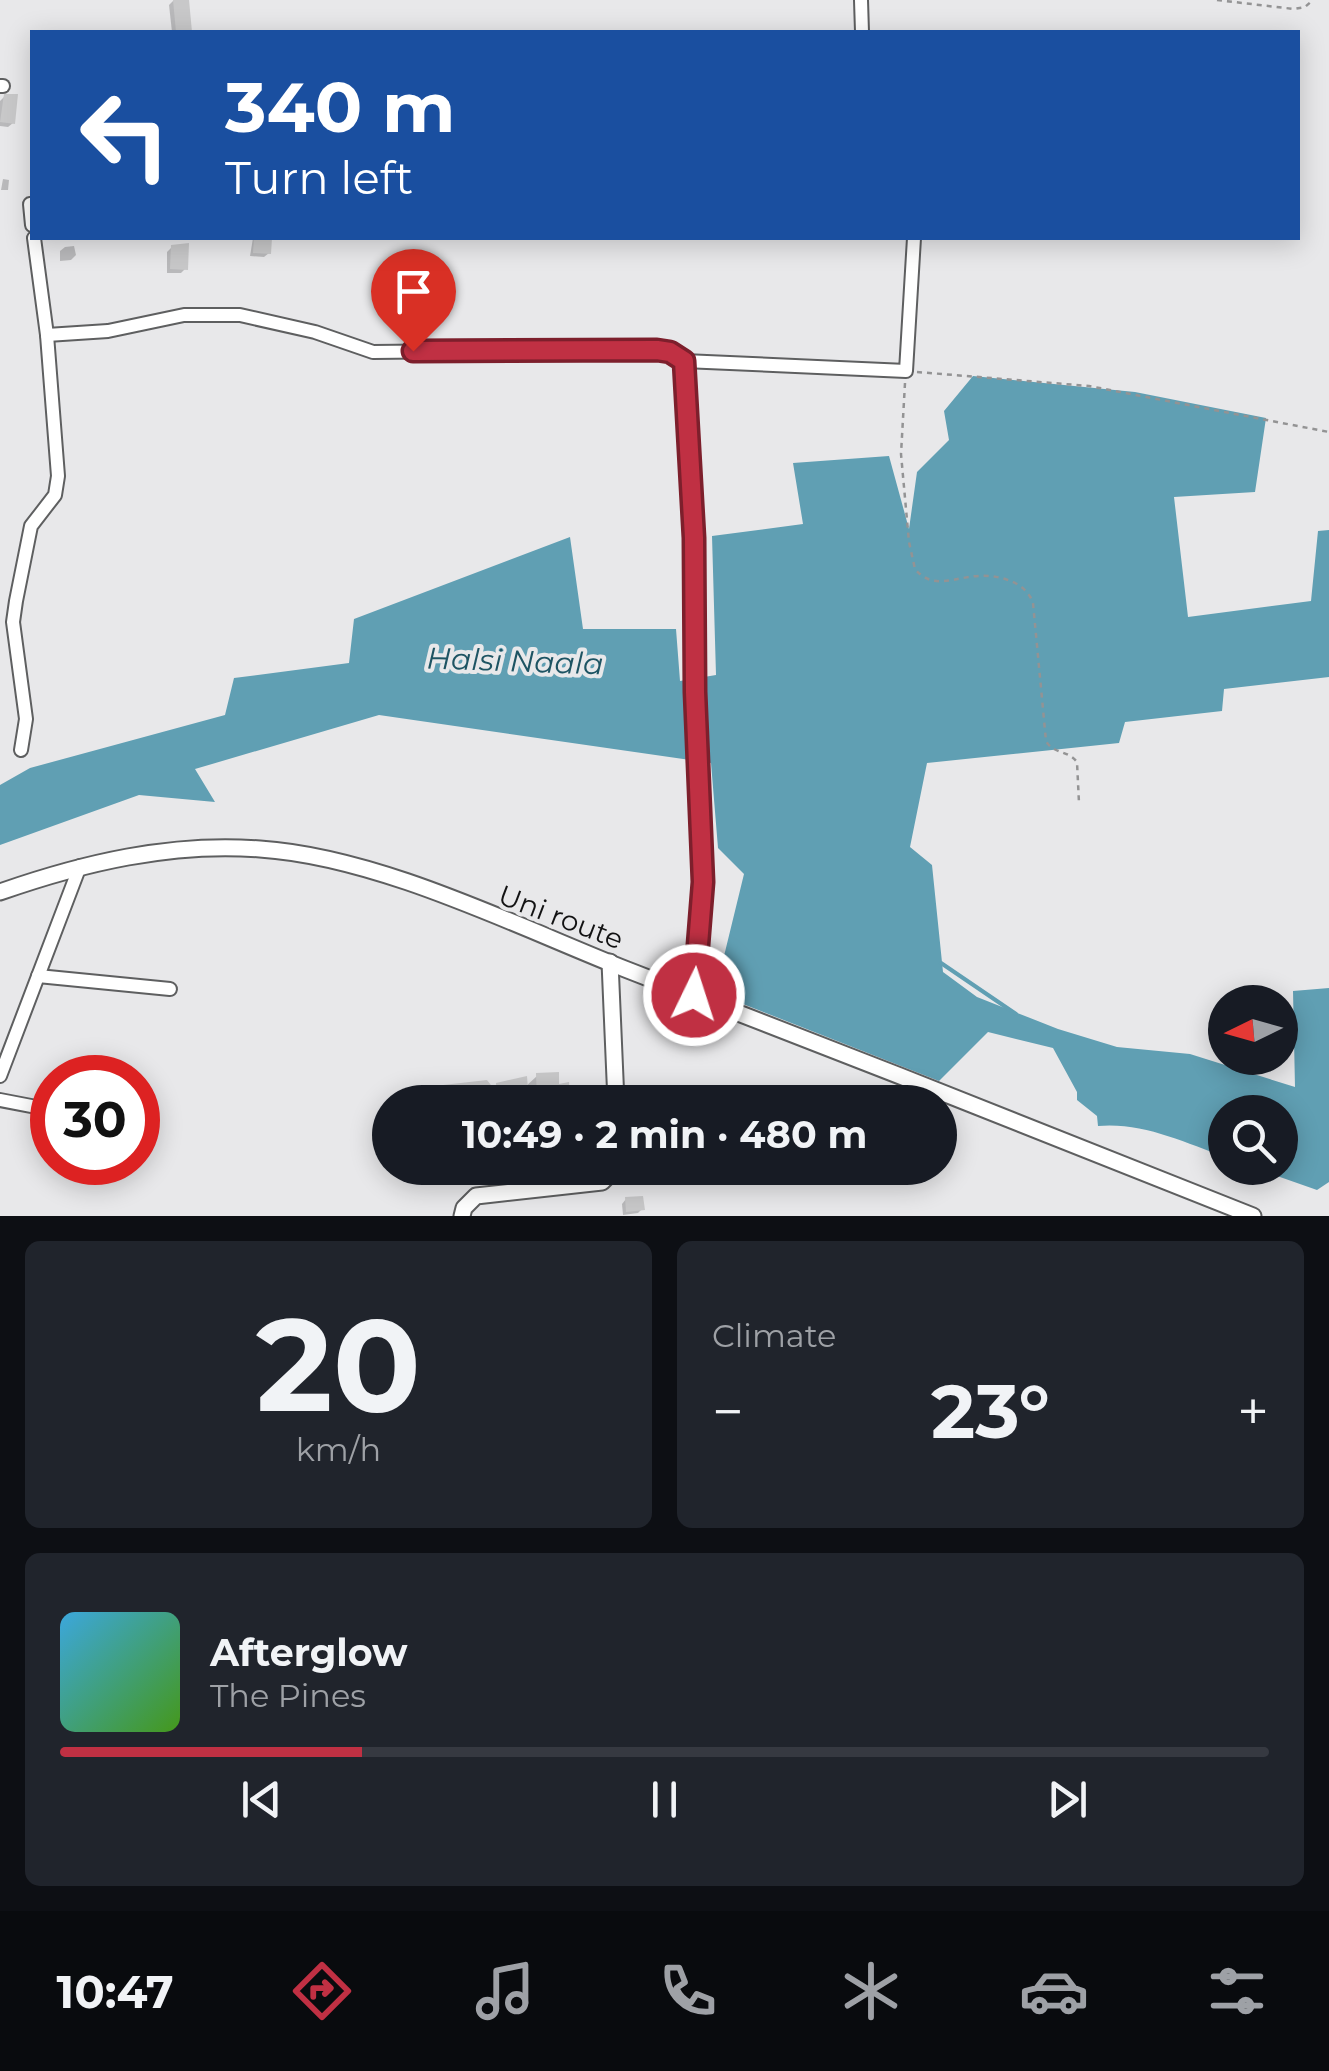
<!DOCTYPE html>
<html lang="en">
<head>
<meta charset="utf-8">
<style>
  :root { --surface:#171b24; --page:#20242c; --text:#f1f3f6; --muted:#9ea1a6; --line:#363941; --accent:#c03043 }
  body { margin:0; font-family:Montserrat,sans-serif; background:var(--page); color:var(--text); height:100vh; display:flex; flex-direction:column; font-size:38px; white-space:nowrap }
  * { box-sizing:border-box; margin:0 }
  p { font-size:32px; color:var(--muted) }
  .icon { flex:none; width:55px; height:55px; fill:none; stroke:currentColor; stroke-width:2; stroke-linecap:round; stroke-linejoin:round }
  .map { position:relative; height:1216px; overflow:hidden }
  .sheet { display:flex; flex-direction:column; gap:25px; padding:25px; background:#0d0f14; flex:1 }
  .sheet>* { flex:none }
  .guide { position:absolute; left:30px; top:30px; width:1270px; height:210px; border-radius:0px; box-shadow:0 5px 25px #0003; background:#1a4fa0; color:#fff; overflow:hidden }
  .needle { width:65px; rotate:265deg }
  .buttons { position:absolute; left:1208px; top:985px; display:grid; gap:20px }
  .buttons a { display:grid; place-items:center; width:90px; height:90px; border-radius:50%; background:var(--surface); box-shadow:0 5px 25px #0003; font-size:50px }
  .speed { position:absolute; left:30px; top:1055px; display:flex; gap:20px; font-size:50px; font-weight:700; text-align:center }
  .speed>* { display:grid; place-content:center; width:130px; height:130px; border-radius:50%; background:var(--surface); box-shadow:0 5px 25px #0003; line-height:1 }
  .speed .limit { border:15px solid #d22; background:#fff; color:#111 }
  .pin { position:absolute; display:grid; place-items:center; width:85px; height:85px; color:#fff; margin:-102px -42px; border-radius:50% 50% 50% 0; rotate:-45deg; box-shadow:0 0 10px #0007 }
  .pin .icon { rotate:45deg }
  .me { position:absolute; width:110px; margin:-55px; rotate:4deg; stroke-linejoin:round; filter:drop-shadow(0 0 8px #0008) }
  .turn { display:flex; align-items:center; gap:35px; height:210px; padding:0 30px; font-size:45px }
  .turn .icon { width:130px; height:130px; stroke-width:2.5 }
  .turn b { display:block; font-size:70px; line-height:85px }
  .big { font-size:75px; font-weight:700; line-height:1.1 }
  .sheet .tile { flex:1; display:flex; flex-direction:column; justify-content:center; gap:15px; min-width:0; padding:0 35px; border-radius:15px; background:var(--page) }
  .sheet .dial { align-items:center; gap:0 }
  .dial b { font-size:130px; line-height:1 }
  .song { display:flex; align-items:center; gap:30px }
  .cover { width:120px; height:120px; border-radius:15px; background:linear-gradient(135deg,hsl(200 70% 55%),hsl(100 70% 35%)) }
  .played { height:10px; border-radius:5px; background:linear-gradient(90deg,var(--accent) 25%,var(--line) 25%) }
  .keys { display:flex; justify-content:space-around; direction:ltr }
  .heat { display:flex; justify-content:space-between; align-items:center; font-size:55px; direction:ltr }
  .sheet .tiles { flex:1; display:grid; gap:25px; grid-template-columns:1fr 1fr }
  .tile:last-child { grid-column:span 2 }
  .trip { position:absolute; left:372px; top:1085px; width:585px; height:100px; border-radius:50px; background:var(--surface); box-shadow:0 5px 25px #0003; font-weight:700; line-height:100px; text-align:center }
  .tabs { display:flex; height:160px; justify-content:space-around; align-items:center; background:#090b0e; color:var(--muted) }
  .tabs .icon { width:70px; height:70px }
  .tabs .on { color:var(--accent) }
  .tabs b { font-size:45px; color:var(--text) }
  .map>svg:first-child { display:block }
</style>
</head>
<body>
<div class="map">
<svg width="1329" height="1216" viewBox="0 0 1329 1216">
  <rect width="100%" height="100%" fill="#e8e8ea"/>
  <!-- water -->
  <path fill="#609fb3" d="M 973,376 L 1135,392 L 1266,418 L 1255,492 L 1174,497 L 1188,617 L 1311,601 L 1318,531 L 1329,530 L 1329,677 L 1224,689 L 1222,711 L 1125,722 L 1119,743 L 927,763 L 910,847 L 932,865 L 943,972 L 977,997 L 1058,1029 L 1117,1047 L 1190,1054 L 1295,1087 L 1293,991 L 1329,988 L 1329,1182 L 1317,1190 L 1254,1168 L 1280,1168 L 1280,1112 L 1225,1112 L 1225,1157 C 1184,1142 1142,1122 1098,1126 L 1097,1116 L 1077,1100 L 1077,1092 L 1053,1048 L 988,1032 L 939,1081 L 715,993 L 744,874 L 718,848 L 711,763 L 379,715 L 195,769 L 215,802 L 139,795 L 0,845 L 0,785 L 30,768 L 225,715 L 234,678 L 349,663 L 354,619 L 570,537 L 583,629 L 676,629 L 680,681 L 716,675 L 712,536 L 803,524 L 793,463 L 889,456 L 909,529 L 917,472 L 949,440 L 944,411 Z"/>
  <!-- shadow -->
  <g fill="#0003">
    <polygon points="174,0 187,0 190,32 172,32 169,5"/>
    <polygon points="5,96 13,123 8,127 0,126 0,101"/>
    <polygon points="3,179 9,180 8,190 1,190"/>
    <polygon points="253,238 269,238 269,253 264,257 250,256"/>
    <polygon points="74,246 76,255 71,260 60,261 60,251 65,247"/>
    <polygon points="172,247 185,269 181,273 167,273 167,252"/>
    <polygon points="537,1076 556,1088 566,1085 567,1102 435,1102 434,1097 445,1087 492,1090 497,1086 525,1087"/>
    <polygon points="477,1168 512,1168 513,1174 509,1178 471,1183 470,1174"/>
    <polygon points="626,1199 642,1209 638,1213 623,1215 622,1204"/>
  </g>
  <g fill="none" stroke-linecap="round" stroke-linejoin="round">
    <!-- stream -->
    <polyline stroke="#609fb3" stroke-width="4" points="941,963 1016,1014"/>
  </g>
  <!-- building -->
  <g fill="#c8c8c9">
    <polygon points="173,0 189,0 192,32 176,32"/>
    <polygon points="4,94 18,94 15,124 0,122"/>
    <polygon points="254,238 272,238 271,254 253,253"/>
    <polygon points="189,243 188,270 170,269 171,245"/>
    <polygon points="559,1072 559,1084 569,1082 570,1102 537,1102 536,1073"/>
    <polygon points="527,1076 529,1102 497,1102 496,1083"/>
    <polygon points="487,1080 494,1089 495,1102 445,1102 443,1085"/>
    <polygon points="474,1168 515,1168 516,1175 475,1180"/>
    <polygon points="643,1196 645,1210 626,1212 625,1197"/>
  </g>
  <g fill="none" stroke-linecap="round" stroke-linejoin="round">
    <defs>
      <g id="minor">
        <polyline points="861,0 862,32"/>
        <polyline points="0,86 3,86"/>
        <polyline points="30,204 32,225"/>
        <polyline points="47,335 108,331 184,315 240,315 315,332 373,352 657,349 670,351 684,361"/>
        <polyline points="21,750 26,719 13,622 16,601 31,526 55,495 58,476 47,335 34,238"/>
        <polyline points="38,976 170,989"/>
        <polyline points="694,995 703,882 695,693 694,538 684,361 906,371 914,238"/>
        <polyline points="0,1076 80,866"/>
        <polyline points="0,1100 52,1110"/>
      </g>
      <g id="tertiary">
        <path d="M 0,892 C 83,863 171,842 260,849 C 379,857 514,925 625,969 C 835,1050 1044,1132 1253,1216"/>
        <polyline points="610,962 616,1102"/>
        <polyline points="462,1216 464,1208 476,1196 602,1182 616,1168"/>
      </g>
    </defs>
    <!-- minor casing -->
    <use href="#minor" stroke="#5e5f60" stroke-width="16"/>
    <!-- tertiary casing -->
    <use href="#tertiary" stroke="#5e5f60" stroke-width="19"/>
    <!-- path -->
    <g stroke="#939394" stroke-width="2.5" stroke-dasharray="5 5" stroke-linecap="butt">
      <polyline points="1217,0 1294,9 1305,7 1313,0"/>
      <polyline points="917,372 1089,386 1329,432"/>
      <path d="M 905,383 L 901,454 L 909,542 L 915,569 C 931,588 948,580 969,577 C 992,573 1025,579 1033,603 L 1046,741 C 1053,754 1068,750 1077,762 L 1079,803"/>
    </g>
    <!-- minor -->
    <use href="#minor" stroke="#fff" stroke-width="12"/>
    <!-- tertiary -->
    <use href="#tertiary" stroke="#fff" stroke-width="15"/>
  </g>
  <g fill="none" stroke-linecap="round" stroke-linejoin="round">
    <defs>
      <polyline id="route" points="413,351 657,350 670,352 684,361 694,538 695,692 703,882 694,995"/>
    </defs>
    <!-- route casing -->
    <use href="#route" stroke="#7d1f2c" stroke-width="25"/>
    <!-- route -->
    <use href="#route" stroke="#c03043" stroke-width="18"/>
  </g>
  <g text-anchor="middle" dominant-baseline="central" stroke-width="8" stroke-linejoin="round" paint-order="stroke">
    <!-- street labels -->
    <g font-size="28" fill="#121213" stroke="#e8e8ea">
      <text transform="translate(561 917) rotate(21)">Uni route</text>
    </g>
    <!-- water labels -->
    <g font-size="30" font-style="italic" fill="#1e5463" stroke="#e8e8ea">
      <text transform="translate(515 661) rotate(2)">Halsi Naala</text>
    </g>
  </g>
</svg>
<div class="buttons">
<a><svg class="needle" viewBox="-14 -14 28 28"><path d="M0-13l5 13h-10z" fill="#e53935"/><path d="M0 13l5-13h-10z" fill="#9ea1a6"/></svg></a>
<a><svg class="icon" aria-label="search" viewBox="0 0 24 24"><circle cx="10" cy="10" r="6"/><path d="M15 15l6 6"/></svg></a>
</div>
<div class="speed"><div class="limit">30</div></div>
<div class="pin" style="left:413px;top:351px;background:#d93025"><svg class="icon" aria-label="arrive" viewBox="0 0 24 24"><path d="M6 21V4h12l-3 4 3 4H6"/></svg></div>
<svg class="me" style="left:694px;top:995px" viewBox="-20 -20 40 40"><circle r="17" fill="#c03043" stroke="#fff" stroke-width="3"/><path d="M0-11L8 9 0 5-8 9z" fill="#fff"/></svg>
<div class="trip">10:49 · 2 min · 480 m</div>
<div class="guide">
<div class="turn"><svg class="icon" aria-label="left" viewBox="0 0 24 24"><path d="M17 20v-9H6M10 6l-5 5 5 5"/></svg><div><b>340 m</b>Turn left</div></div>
</div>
</div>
<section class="sheet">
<div class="tiles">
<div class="tile dial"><b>20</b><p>km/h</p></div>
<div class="tile"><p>Climate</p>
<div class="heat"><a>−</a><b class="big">23°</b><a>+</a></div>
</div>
<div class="tile">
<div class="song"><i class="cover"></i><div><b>Afterglow</b><p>The Pines</p></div></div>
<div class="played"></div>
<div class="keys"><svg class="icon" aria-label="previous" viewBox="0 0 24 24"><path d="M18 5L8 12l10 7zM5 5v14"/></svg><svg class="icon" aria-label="pause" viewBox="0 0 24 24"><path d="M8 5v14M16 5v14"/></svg><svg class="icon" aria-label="next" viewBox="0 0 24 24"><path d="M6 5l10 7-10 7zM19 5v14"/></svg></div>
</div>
</div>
</section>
<nav class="tabs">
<b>10:47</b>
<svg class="icon on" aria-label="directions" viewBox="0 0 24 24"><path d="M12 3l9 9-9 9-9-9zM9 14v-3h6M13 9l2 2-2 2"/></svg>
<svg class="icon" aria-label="music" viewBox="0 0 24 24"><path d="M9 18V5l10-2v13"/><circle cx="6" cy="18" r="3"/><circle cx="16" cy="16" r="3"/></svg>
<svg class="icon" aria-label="phone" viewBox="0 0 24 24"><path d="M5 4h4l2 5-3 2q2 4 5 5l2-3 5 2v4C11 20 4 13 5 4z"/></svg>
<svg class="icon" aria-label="climate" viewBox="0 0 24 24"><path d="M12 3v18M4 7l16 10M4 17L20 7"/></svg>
<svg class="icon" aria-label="car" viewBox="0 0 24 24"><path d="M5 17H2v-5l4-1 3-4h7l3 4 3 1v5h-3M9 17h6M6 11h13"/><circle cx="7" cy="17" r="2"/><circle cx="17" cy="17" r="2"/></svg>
<svg class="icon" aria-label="filters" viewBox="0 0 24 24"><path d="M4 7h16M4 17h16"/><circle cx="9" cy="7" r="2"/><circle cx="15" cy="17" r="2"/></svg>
</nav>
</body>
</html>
